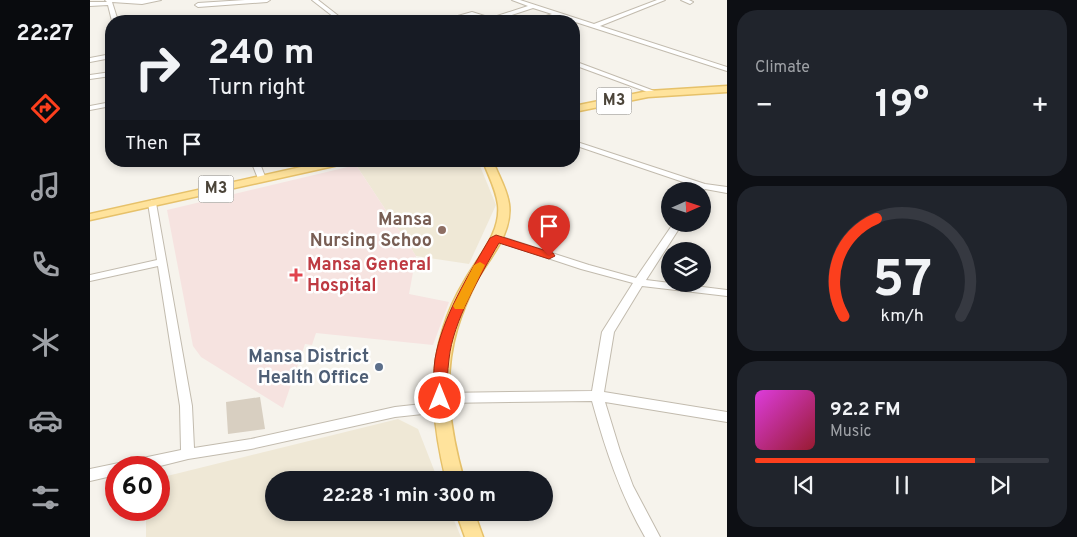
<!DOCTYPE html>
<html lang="en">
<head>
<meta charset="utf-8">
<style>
  :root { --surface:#171b24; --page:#20242c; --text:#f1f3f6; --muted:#9ea1a6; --line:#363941; --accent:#fc3f1d }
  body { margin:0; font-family:Overpass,sans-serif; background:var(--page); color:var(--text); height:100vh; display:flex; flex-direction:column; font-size:19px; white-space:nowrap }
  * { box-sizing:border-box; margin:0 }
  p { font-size:16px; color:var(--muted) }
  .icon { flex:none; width:28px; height:28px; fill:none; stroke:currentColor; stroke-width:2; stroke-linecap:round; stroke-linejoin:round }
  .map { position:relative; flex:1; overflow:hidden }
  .panel { display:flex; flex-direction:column; gap:10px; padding:10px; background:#0d0f14; width:350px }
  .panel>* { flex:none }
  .hud { position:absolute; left:15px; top:15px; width:475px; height:152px; border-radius:20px; box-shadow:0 2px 8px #0003; background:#171b24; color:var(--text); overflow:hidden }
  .needle { width:32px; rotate:87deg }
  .controls { position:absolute; left:571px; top:182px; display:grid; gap:10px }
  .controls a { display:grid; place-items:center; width:50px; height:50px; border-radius:50%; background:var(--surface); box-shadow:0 2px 8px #0003; font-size:25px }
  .speed { position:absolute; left:15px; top:456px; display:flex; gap:10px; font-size:25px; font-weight:700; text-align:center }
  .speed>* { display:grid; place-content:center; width:65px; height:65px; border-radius:50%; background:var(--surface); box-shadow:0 2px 8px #0003; line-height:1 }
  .speed .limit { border:8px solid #d22; background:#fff; color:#111 }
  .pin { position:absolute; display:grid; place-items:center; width:42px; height:42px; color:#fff; margin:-51px -21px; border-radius:50% 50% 50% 0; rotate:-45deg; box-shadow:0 0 5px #0007 }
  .pin .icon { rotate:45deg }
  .me { position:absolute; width:55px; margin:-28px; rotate:0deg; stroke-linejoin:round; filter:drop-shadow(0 0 4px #0008) }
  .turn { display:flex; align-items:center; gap:18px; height:105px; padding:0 20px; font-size:22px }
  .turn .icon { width:65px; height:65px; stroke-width:2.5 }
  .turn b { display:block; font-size:35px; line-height:42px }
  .then { display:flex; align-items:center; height:48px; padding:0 20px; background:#0003; gap:10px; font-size:19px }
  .big { font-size:38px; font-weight:700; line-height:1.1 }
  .panel .widget { flex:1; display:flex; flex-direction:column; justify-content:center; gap:8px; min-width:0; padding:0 18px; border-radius:20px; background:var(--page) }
  .panel .dial { align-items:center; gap:0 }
  .dial svg { height:130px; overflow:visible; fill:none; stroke:var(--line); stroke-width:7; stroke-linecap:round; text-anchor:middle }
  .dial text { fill:var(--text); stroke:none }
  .song { display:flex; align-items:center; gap:15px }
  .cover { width:60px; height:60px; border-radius:8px; background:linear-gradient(135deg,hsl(300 70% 55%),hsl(350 70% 35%)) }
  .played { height:5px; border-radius:2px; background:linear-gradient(90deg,var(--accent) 75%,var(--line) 75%) }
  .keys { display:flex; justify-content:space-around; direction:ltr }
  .heat { display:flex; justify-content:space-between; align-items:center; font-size:28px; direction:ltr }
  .trip { position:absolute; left:175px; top:471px; width:288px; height:50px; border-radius:25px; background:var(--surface); box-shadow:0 2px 8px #0003; font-weight:700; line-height:50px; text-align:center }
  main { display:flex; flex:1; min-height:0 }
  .tabs { display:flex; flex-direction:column; width:90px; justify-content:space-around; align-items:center; background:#090b0e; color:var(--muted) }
  .tabs .icon { width:35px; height:35px }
  .tabs .on { color:var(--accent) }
  .tabs b { font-size:22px; color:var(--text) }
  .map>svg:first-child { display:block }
</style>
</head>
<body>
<main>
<nav class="tabs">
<b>22:27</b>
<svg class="icon on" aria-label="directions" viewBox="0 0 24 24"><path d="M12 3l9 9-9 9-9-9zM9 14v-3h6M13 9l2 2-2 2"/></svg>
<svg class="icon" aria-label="music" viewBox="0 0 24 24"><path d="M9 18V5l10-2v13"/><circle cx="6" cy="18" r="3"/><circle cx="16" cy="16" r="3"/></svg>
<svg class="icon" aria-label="phone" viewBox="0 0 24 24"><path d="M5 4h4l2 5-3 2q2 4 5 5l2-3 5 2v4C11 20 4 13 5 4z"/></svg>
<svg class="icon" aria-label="climate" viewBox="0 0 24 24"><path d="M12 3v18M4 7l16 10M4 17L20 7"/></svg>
<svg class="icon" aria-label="car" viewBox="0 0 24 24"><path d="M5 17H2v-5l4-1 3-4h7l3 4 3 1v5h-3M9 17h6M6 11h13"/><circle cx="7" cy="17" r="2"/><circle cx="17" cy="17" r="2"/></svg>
<svg class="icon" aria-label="filters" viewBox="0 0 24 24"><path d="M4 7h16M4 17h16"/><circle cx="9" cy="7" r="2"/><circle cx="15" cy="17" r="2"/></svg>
</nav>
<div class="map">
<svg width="637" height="537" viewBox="0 0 637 537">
  <rect width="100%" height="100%" fill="#f6f3ec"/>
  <!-- education -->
  <g fill="#efe8d6">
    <polygon points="280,161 388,161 406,205 379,264 326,256 266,165"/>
    <polygon points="308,419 328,429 348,480 184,480 184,512 361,513 371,537 56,537 56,510 69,510 69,478"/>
  </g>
  <!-- medical -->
  <polygon fill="#f6e3e0" points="266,165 326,256 319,294 359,302 343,345 226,333 222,345 215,344 193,408 111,357 103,346 77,210"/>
  <!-- building -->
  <polygon fill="#d8cfc1" points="170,397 175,429 138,434 136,402"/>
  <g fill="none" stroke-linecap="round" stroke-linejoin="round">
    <defs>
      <g id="minor">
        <polygon points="15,0 71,0 52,4 22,2 28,21 22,21 18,5 0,6 0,2 17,2"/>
        <polygon points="155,0 180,0 177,2 108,7 105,5 108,3"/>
        <polygon points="222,0 228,0 255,21 249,21"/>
        <polygon points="422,0 430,0 504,24 567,0 575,0 510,26 637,67 637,71 467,16 450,21 442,21 462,14 443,8 403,21 395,21 382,16 359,21 350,21 382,12 401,18 438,6"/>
        <polygon points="591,0 599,0 603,2 600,4"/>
        <polygon points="21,36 21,51 18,49 18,38"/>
        <polygon points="21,54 21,58 0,62 0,58"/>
        <polygon points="484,61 567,92 568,93 563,94 484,65"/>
        <polygon points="21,72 21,76 0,79 0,75"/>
        <polygon points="21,102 21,106 0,110 0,106"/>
        <polygon points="484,141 615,184 637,187 637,193 615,189 613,192 607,191 608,187 484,145"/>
        <polygon points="161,161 169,161 176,179 175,181 169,181"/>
        <path d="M 62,200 L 66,203 L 102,406 L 104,448 L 161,439 L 305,407 L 350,402 L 347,401 L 345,398 L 347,395 L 351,393 L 502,391 L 512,332 L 543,283 L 491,269 L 403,240 L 401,238 L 406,235 L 409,236 L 499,265 L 546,278 L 583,224 L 592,224 L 556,280 L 637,290 L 637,296 L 552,286 L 524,332 L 514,392 L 637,412 L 637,422 L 515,402 L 530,451 L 543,486 L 570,537 L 555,537 C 530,494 515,448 502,401 L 352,403 L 355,404 L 357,407 L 355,410 L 351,412 L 305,417 L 161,449 L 98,459 L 62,468 L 26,468 L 26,475 L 0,481 L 0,469 L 91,450 L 90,406 L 68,266 L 0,281 L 0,275 L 67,260 L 58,203 Z"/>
      </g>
      <g id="major">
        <polygon points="637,86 637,92 558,97 484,112 484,106 558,91"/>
        <polygon points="238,161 258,161 253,164 0,220 0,214"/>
        <path d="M 393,161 L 403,161 C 408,175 417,189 419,204 C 423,233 400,257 387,280 C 379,296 372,312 367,329 C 352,380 360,430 374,480 L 356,480 C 344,430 337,379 353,329 C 358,312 366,295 375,280 C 388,257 411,233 408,205 C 406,189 398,175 393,161 Z"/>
        <polygon points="366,512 384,512 393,537 375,537"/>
      </g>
    </defs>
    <!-- minor casing -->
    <use href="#minor" stroke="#c2bbae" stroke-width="2"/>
    <!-- major casing -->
    <use href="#major" stroke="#e6c16a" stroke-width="3"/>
    <!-- minor -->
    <use href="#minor" fill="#fff" fill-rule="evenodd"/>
    <!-- major -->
    <use href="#major" fill="#ffe39c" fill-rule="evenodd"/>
  </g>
  <!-- route -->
  <path fill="#fc3f1d" stroke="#a42913" d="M 406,235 L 463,253 L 465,256 L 459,259 L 409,243 C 390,276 363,321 359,359 C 357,372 358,385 357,398 L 355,402 L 350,403 L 346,402 L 344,398 C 344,385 343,371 345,359 C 352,317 379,274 400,238 Z"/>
  <!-- slow -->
  <polygon fill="#f59e0b" points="390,262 395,265 375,306 374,309 365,309 363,306 384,265"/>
  <!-- markers -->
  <circle fill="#8d6e63" stroke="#fff" stroke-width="2" cx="352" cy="230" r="5"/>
  <path fill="#e0444e" stroke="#fff" stroke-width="2" d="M203.5 267.5h5v5h5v5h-5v5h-5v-5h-5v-5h5z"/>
  <circle fill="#5c6f8a" stroke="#fff" stroke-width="2" cx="289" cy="367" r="5"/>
  <g text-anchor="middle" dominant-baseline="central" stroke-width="5" stroke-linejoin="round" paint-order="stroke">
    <!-- shield labels -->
    <g fill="#fff" stroke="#817c74" stroke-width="1">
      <rect x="506.5" y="87.5" width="35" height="27" rx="4"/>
      <rect x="108.5" y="175.5" width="35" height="27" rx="4"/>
    </g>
    <g font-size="16" font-weight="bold" fill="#4b4439">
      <text x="524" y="101">M3</text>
      <text x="126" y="189">M3</text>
    </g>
    <!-- education labels -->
    <g font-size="18" font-weight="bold" fill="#785e54" stroke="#fff" text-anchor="end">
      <text x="342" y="220">Mansa<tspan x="342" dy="21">Nursing Schoo</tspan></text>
    </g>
    <!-- health labels -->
    <g font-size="18" font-weight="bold" fill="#be3a42" stroke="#fff" text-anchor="start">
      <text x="217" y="265">Mansa General<tspan x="217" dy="21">Hospital</tspan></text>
    </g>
    <!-- service labels -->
    <g font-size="18" font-weight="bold" fill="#4e5e75" stroke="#fff" text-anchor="end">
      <text x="279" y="357">Mansa District<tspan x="279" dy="21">Health Office</tspan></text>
    </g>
  </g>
</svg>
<div class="controls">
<a><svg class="needle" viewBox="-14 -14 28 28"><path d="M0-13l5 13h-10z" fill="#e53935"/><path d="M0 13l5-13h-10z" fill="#9ea1a6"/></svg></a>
<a><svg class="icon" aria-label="layers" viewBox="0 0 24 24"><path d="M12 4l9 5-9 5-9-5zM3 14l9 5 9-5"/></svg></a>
</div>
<div class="speed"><div class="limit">60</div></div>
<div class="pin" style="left:459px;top:256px;background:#d93025"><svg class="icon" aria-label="arrive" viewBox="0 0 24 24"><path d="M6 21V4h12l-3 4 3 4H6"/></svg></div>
<svg class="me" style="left:350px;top:398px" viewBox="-20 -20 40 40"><circle r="17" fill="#fc3f1d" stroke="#fff" stroke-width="3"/><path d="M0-11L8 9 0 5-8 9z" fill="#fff"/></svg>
<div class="trip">22:28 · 1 min · 300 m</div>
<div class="hud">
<div class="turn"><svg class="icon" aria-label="right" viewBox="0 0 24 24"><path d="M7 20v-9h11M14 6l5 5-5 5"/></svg><div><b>240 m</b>Turn right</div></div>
<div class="then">Then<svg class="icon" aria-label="arrive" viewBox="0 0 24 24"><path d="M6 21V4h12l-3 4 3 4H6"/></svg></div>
</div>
</div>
<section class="panel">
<div class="widget"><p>Climate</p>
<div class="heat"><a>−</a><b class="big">19°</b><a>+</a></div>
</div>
<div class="widget dial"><svg viewBox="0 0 100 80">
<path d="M14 69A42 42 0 1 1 86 69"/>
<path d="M14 69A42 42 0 0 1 34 9" stroke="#fc3f1d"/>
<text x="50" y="56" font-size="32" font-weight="700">57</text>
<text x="50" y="72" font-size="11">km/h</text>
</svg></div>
<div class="widget">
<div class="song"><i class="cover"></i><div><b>92.2 FM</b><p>Music</p></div></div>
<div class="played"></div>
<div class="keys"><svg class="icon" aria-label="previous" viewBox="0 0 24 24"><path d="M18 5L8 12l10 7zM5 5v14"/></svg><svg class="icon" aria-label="pause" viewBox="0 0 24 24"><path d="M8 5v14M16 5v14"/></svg><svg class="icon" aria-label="next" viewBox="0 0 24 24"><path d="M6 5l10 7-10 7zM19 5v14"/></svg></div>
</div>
</section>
</main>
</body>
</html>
